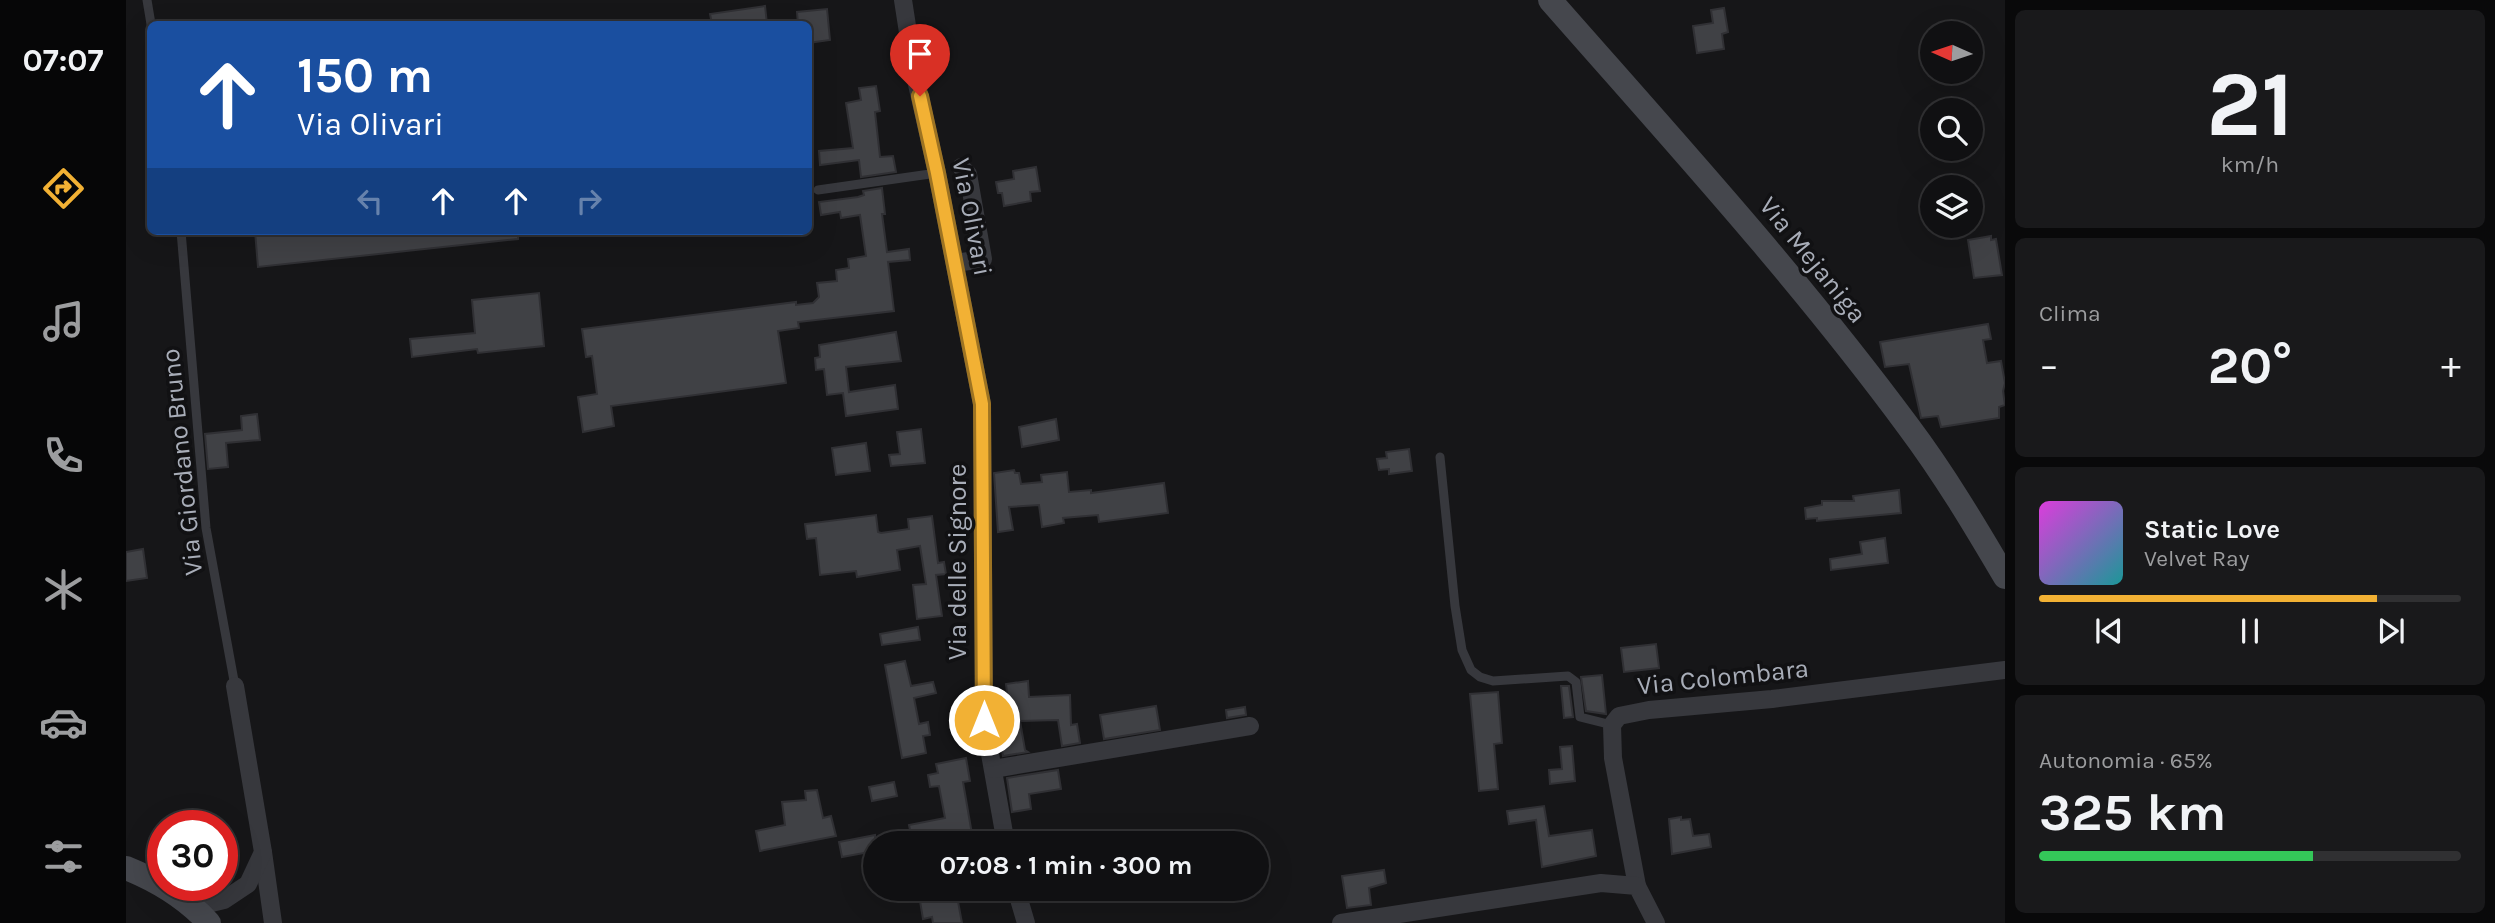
<!DOCTYPE html>
<html lang="it">
<head>
<meta charset="utf-8">
<style>
  :root { --surface:#101012; --page:#19191b; --text:#f1f3f6; --muted:#9c9d9f; --line:#303032; --accent:#f2b134 }
  body { margin:0; font-family:Karla,sans-serif; background:var(--page); color:var(--text); height:100vh; display:flex; flex-direction:column; font-size:26px; white-space:nowrap }
  * { box-sizing:border-box; margin:0 }
  p { font-size:23px; color:var(--muted) }
  .icon { flex:none; width:38px; height:38px; fill:none; stroke:currentColor; stroke-width:2; stroke-linecap:round; stroke-linejoin:round }
  .map { position:relative; flex:1; overflow:hidden }
  .panel { display:flex; flex-direction:column; gap:10px; padding:10px; background:#09090a; width:490px }
  .panel>* { flex:none }
  .banner { position:absolute; left:21px; top:21px; width:665px; height:214px; border-radius:10px; box-shadow:0 7px 28px #0002,0 0 0 2px var(--line); background:#1a4fa0; color:#fff; overflow:hidden }
  .needle { width:46px; rotate:273deg }
  .fabs { position:absolute; left:1794px; top:21px; display:grid; gap:14px }
  .fabs a { display:grid; place-items:center; width:63px; height:63px; border-radius:50%; background:var(--surface); box-shadow:0 7px 28px #0002,0 0 0 2px var(--line); font-size:35px }
  .speed { position:absolute; left:21px; top:810px; display:flex; gap:14px; font-size:35px; font-weight:700; text-align:center }
  .speed>* { display:grid; place-content:center; width:91px; height:91px; border-radius:50%; background:var(--surface); box-shadow:0 7px 28px #0002,0 0 0 2px var(--line); line-height:1 }
  .speed .limit { border:10px solid #d22; background:#fff; color:#111 }
  .pin { position:absolute; display:grid; place-items:center; width:60px; height:60px; color:#fff; margin:-72px -30px; border-radius:50% 50% 50% 0; rotate:-45deg; box-shadow:0 0 7px #0007 }
  .pin .icon { rotate:45deg }
  .me { position:absolute; width:77px; margin:-38px; rotate:0deg; stroke-linejoin:round; filter:drop-shadow(0 0 5px #0008) }
  .turn { display:flex; align-items:center; gap:24px; height:147px; padding:0 35px; font-size:32px }
  .turn .icon { width:91px; height:91px; stroke-width:2.5 }
  .turn b { display:block; font-size:49px; line-height:60px }
  .lanes { display:flex; align-items:center; height:66px; padding:0 35px; background:#0003; justify-content:center; gap:35px; direction:ltr }
  .lanes .off { opacity:.35 }
  .big { font-size:52px; font-weight:700; line-height:1.1 }
  .panel .card { flex:1; display:flex; flex-direction:column; justify-content:center; gap:10px; min-width:0; padding:0 24px; border-radius:10px; background:var(--page) }
  .panel .dial { align-items:center; gap:0 }
  .dial b { font-size:91px; line-height:1 }
  .song { display:flex; align-items:center; gap:21px }
  .cover { width:84px; height:84px; border-radius:10px; background:linear-gradient(135deg,hsl(300 70% 55%),hsl(180 70% 35%)) }
  .played { height:7px; border-radius:4px; background:linear-gradient(90deg,var(--accent) 80%,var(--line) 80%) }
  .keys { display:flex; justify-content:space-around; direction:ltr }
  .heat { display:flex; justify-content:space-between; align-items:center; font-size:38px; direction:ltr }
  .charge { height:10px; border-radius:5px; background:linear-gradient(90deg,#34c759 65%,var(--line) 0) }
  .trip { position:absolute; left:737px; top:831px; width:406px; height:70px; border-radius:35px; background:var(--surface); box-shadow:0 7px 28px #0002,0 0 0 2px var(--line); font-weight:700; line-height:70px; text-align:center }
  main { display:flex; flex:1; min-height:0 }
  .menu { display:flex; flex-direction:column; width:126px; justify-content:space-around; align-items:center; background:#060607; color:var(--muted) }
  .menu .icon { width:49px; height:49px }
  .menu .active { color:var(--accent) }
  .menu b { font-size:32px; color:var(--text) }
  .map>svg:first-child { display:block }
</style>
</head>
<body>
<main>
<nav class="menu">
<b>07:07</b>
<svg class="icon active" aria-label="directions" viewBox="0 0 24 24"><path d="M12 3l9 9-9 9-9-9zM9 14v-3h6M13 9l2 2-2 2"/></svg>
<svg class="icon" aria-label="music" viewBox="0 0 24 24"><path d="M9 18V5l10-2v13"/><circle cx="6" cy="18" r="3"/><circle cx="16" cy="16" r="3"/></svg>
<svg class="icon" aria-label="phone" viewBox="0 0 24 24"><path d="M5 4h4l2 5-3 2q2 4 5 5l2-3 5 2v4C11 20 4 13 5 4z"/></svg>
<svg class="icon" aria-label="climate" viewBox="0 0 24 24"><path d="M12 3v18M4 7l16 10M4 17L20 7"/></svg>
<svg class="icon" aria-label="car" viewBox="0 0 24 24"><path d="M5 17H2v-5l4-1 3-4h7l3 4 3 1v5h-3M9 17h6M6 11h13"/><circle cx="7" cy="17" r="2"/><circle cx="17" cy="17" r="2"/></svg>
<svg class="icon" aria-label="filters" viewBox="0 0 24 24"><path d="M4 7h16M4 17h16"/><circle cx="9" cy="7" r="2"/><circle cx="15" cy="17" r="2"/></svg>
</nav>
<div class="map">
<svg width="1879" height="923" viewBox="0 0 1879 923">
  <rect width="100%" height="100%" fill="#161618"/>
  <!-- building -->
  <g fill="#404145" stroke="#303034" stroke-width="2">
    <polygon points="639,6 641,24 586,24 584,14"/>
    <polygon points="1598,8 1602,32 1596,34 1598,49 1571,53 1567,26 1587,23 1585,10"/>
    <polygon points="701,9 704,40 682,43 682,24 672,24 671,12"/>
    <polygon points="750,86 754,111 749,112 754,157 767,156 770,172 735,177 733,160 694,165 693,151 727,148 720,103 735,100 733,88"/>
    <polygon points="910,167 914,191 904,192 905,201 878,206 876,193 872,193 870,182 888,179 887,171"/>
    <polygon points="756,188 759,214 756,214 761,252 783,249 784,260 762,262 768,311 672,322 673,328 652,331 660,383 485,406 488,426 457,432 452,397 471,394 466,356 460,357 456,329 670,302 670,305 687,303 693,297 691,283 711,281 710,270 723,268 722,259 740,256 734,215 715,218 714,212 695,215 693,202 732,197 738,195 737,191"/>
    <polygon points="129,231 392,231 392,239 132,267"/>
    <polygon points="1865,236 1865,240 1870,239 1876,275 1848,278 1842,240"/>
    <polygon points="413,293 418,346 352,353 351,349 286,357 284,339 349,333 346,300"/>
    <polygon points="1862,324 1865,339 1857,340 1861,363 1875,361 1879,383 1877,391 1879,405 1873,407 1873,418 1815,427 1812,416 1795,418 1783,364 1759,367 1754,342"/>
    <polygon points="770,332 775,361 720,367 723,392 769,385 772,409 720,416 717,393 701,395 698,369 690,370 689,358 694,357 693,345"/>
    <polygon points="131,414 134,440 100,443 102,467 82,469 79,434 116,430 115,416"/>
    <polygon points="930,419 933,440 896,447 893,427"/>
    <polygon points="795,429 799,463 765,466 763,455 774,454 771,432"/>
    <polygon points="740,443 744,471 710,475 706,448"/>
    <polygon points="1283,449 1286,471 1263,474 1263,469 1253,470 1251,459 1261,458 1260,452"/>
    <polygon points="888,470 889,473 893,473 895,484 916,482 915,475 941,472 943,492 965,490 965,493 1038,483 1042,513 973,522 972,515 937,518 938,523 916,527 913,505 883,507 887,530 872,532 868,473"/>
    <polygon points="1773,490 1775,513 1691,521 1691,518 1680,519 1679,508 1696,505 1696,501 1728,501 1727,496"/>
    <polygon points="750,515 752,532 755,533 783,529 782,519 806,516 812,563 818,562 820,574 810,575 816,616 791,619 787,585 800,584 794,546 771,550 774,570 731,577 730,571 694,575 690,538 681,539 679,524"/>
    <polygon points="1759,538 1762,563 1705,570 1704,559 1736,554 1734,542"/>
    <polygon points="17,549 21,578 0,581 0,552"/>
    <polygon points="792,627 794,640 756,645 754,634"/>
    <polygon points="1530,644 1533,668 1498,672 1495,648"/>
    <polygon points="779,661 785,686 807,682 810,693 788,698 793,724 802,722 804,735 797,736 800,753 776,758 759,665"/>
    <polygon points="1476,675 1480,714 1460,711 1455,677"/>
    <polygon points="902,681 903,697 944,695 945,725 951,724 954,743 936,746 932,720 894,721 899,750 902,752 877,756 869,714 883,712 880,684"/>
    <polygon points="1435,686 1443,686 1447,717 1438,718"/>
    <polygon points="1372,692 1376,743 1368,744 1372,789 1353,791 1344,694"/>
    <polygon points="1030,706 1034,730 978,739 974,715"/>
    <polygon points="1119,707 1120,715 1101,718 1100,710"/>
    <polygon points="1446,746 1449,781 1424,784 1423,770 1436,769 1434,747"/>
    <polygon points="840,758 844,781 837,782 847,840 823,844 822,839 787,844 783,825 819,818 813,786 804,787 802,775 812,773 810,764"/>
    <polygon points="932,770 935,789 903,794 905,809 886,812 881,778"/>
    <polygon points="768,782 771,796 746,801 743,787"/>
    <polygon points="691,790 697,818 705,816 710,836 634,851 630,831 659,825 656,802 680,800 679,791"/>
    <polygon points="1418,806 1423,836 1466,830 1470,856 1416,867 1410,820 1383,824 1381,811"/>
    <polygon points="1555,817 1555,820 1564,819 1567,836 1583,834 1585,847 1546,854 1543,819"/>
    <polygon points="749,835 749,851 716,857 713,842"/>
    <polygon points="1258,870 1260,883 1243,888 1245,905 1221,908 1216,876"/>
    <polygon points="792,889 811,889 813,899 831,896 836,923 807,923 806,917 797,919"/>
  </g>
  <g fill="none" stroke-linecap="round" stroke-linejoin="round">
    <!-- lane -->
    <g stroke="#37383d" stroke-width="9">
      <polyline points="21,0 25,24"/>
      <polyline points="692,190 811,173"/>
      <polyline points="55,231 80,528 109,686"/>
      <polyline points="1314,457 1329,606 1336,650 1345,670 1354,677 1367,681 1442,676 1450,682 1454,717 1486,725"/>
    </g>
    <!-- street -->
    <g stroke="#37383d" stroke-width="18">
      <polyline points="777,0 788,71 811,173 856,404 858,720 880,844"/>
      <polyline points="829,263 857,259 842,174 835,167"/>
      <polyline points="867,769 1124,726"/>
      <polyline points="137,852 147,923"/>
      <polyline points="1511,886 1487,758 1486,725 1493,716 1523,710 1646,699 1879,670"/>
      <polyline points="890,889 900,923"/>
      <polyline points="69,907 98,900 122,884 137,852 109,686"/>
      <polyline points="1215,923 1475,883 1511,886 1530,923"/>
    </g>
    <!-- secondary -->
    <g stroke="#45474d" stroke-width="24">
      <path d="M 1424,0 C 1546,139 1672,277 1782,426 C 1818,474 1849,526 1879,577"/>
      <path d="M 0,868 C 30,880 61,899 83,923"/>
    </g>
  </g>
  <g fill="none" stroke-linecap="round" stroke-linejoin="round">
    <defs>
      <polyline id="route" points="794,96 811,173 856,404 858,720"/>
    </defs>
    <!-- route casing -->
    <use href="#route" stroke="#9d7322" stroke-width="18"/>
    <!-- route -->
    <use href="#route" stroke="#f2b134" stroke-width="12"/>
  </g>
  <g text-anchor="middle" dominant-baseline="central" stroke-width="7" stroke-linejoin="round" paint-order="stroke">
    <!-- street labels -->
    <g font-size="26" fill="#a8adb8" stroke="#111113">
      <text transform="translate(846 217) rotate(79)">Via Olivari</text>
      <text transform="translate(1687 260) rotate(51)">Via Mejaniga</text>
      <text transform="translate(56 462) rotate(-96)">Via Giordano Bruno</text>
      <text transform="translate(831 562) rotate(-90)">Via delle Signore</text>
      <text transform="translate(1597 677) rotate(-6)">Via Colombara</text>
    </g>
  </g>
</svg>
<div class="fabs">
<a><svg class="needle" viewBox="-14 -14 28 28"><path d="M0-13l5 13h-10z" fill="#e53935"/><path d="M0 13l5-13h-10z" fill="#9c9d9f"/></svg></a>
<a><svg class="icon" aria-label="search" viewBox="0 0 24 24"><circle cx="10" cy="10" r="6"/><path d="M15 15l6 6"/></svg></a>
<a><svg class="icon" aria-label="layers" viewBox="0 0 24 24"><path d="M12 4l9 5-9 5-9-5zM3 14l9 5 9-5"/></svg></a>
</div>
<div class="speed"><div class="limit">30</div></div>
<div class="pin" style="left:794px;top:96px;background:#d93025"><svg class="icon" aria-label="arrive" viewBox="0 0 24 24"><path d="M6 21V4h12l-3 4 3 4H6"/></svg></div>
<svg class="me" style="left:858px;top:720px" viewBox="-20 -20 40 40"><circle r="17" fill="#f2b134" stroke="#fff" stroke-width="3"/><path d="M0-11L8 9 0 5-8 9z" fill="#fff"/></svg>
<div class="trip">07:08 · 1 min · 300 m</div>
<div class="banner">
<div class="turn"><svg class="icon" aria-label="ahead" viewBox="0 0 24 24"><path d="M12 20V5M6 11l6-6 6 6"/></svg><div><b>150 m</b>Via Olivari</div></div>
<div class="lanes"><svg class="icon off" aria-label="left" viewBox="0 0 24 24"><path d="M17 20v-9H6M10 6l-5 5 5 5"/></svg><svg class="icon" aria-label="ahead" viewBox="0 0 24 24"><path d="M12 20V5M6 11l6-6 6 6"/></svg><svg class="icon" aria-label="ahead" viewBox="0 0 24 24"><path d="M12 20V5M6 11l6-6 6 6"/></svg><svg class="icon off" aria-label="right" viewBox="0 0 24 24"><path d="M7 20v-9h11M14 6l5 5-5 5"/></svg></div>
</div>
</div>
<section class="panel">
<div class="card dial"><b>21</b><p>km/h</p></div>
<div class="card"><p>Clima</p>
<div class="heat"><a>−</a><b class="big">20°</b><a>+</a></div>
</div>
<div class="card">
<div class="song"><i class="cover"></i><div><b>Static Love</b><p>Velvet Ray</p></div></div>
<div class="played"></div>
<div class="keys"><svg class="icon" aria-label="previous" viewBox="0 0 24 24"><path d="M18 5L8 12l10 7zM5 5v14"/></svg><svg class="icon" aria-label="pause" viewBox="0 0 24 24"><path d="M8 5v14M16 5v14"/></svg><svg class="icon" aria-label="next" viewBox="0 0 24 24"><path d="M6 5l10 7-10 7zM19 5v14"/></svg></div>
</div>
<div class="card"><p>Autonomia · 65%</p><b class="big">325 km</b><div class="charge"></div></div>
</section>
</main>
</body>
</html>
